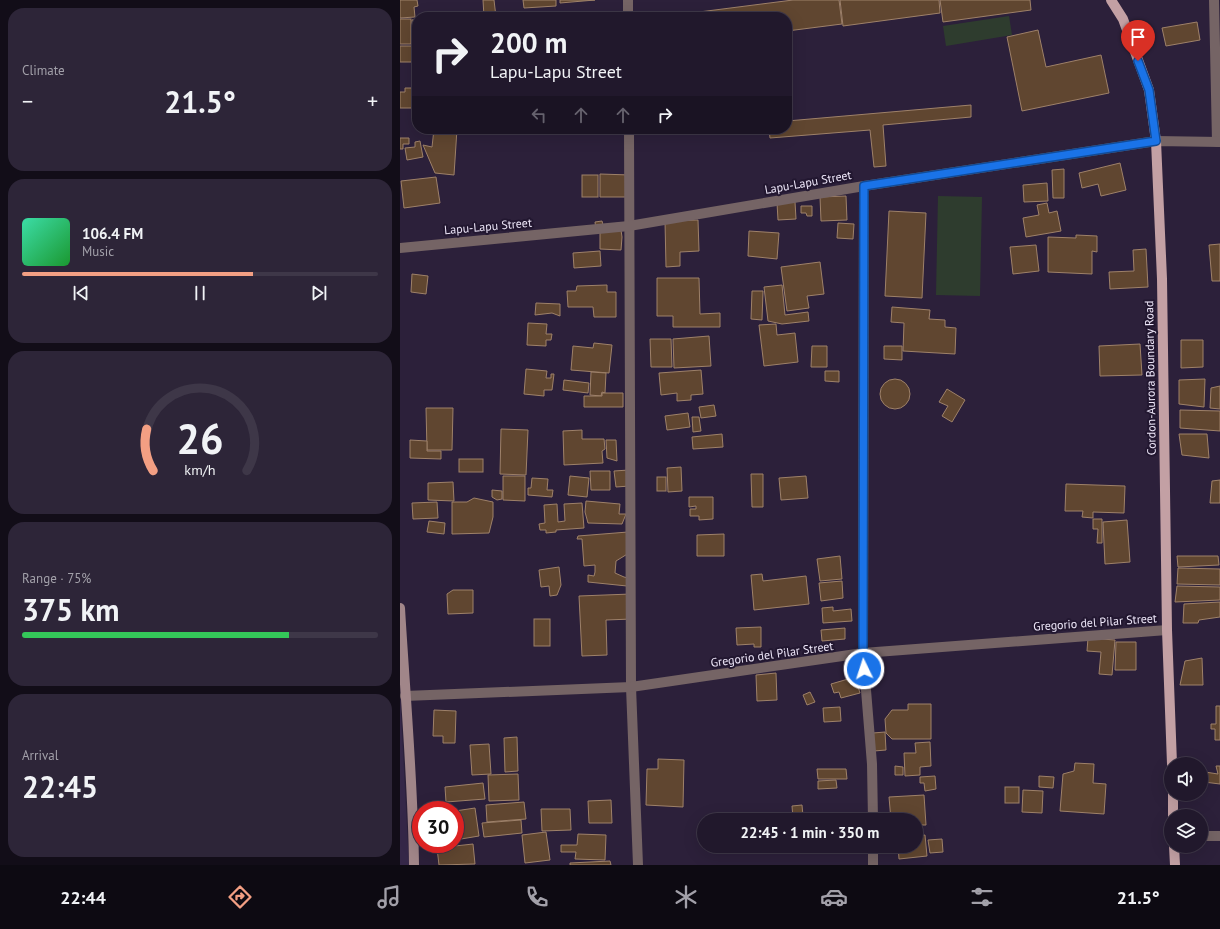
<!DOCTYPE html>
<html lang="en">
<head>
<meta charset="utf-8">
<style>
  :root { --surface:#21182c; --page:#2d2538; --text:#f1f3f6; --muted:#a2a0a9; --line:#3e3748; --accent:#f39f83 }
  body { margin:0; font-family:"PT Sans",sans-serif; background:var(--page); color:var(--text); height:100vh; display:flex; flex-direction:column; font-size:15px; white-space:nowrap }
  * { box-sizing:border-box; margin:0 }
  p { font-size:13px; color:var(--muted) }
  .icon { flex:none; width:22px; height:22px; fill:none; stroke:currentColor; stroke-width:2; stroke-linecap:round; stroke-linejoin:round }
  .map { position:relative; flex:1; overflow:hidden }
  .panel { display:flex; flex-direction:column; gap:8px; padding:8px; background:#120d18; width:400px }
  .panel>* { flex:none }
  .guide { position:absolute; left:12px; top:12px; width:380px; height:122px; border-radius:16px; box-shadow:0 4px 16px #0002,0 0 0 1px var(--line); background:#21182c; color:var(--text); overflow:hidden }
  .tools { position:absolute; left:764px; top:757px; display:grid; gap:8px }
  .tools a { display:grid; place-items:center; width:44px; height:44px; border-radius:50%; background:var(--surface); box-shadow:0 4px 16px #0002,0 0 0 1px var(--line); font-size:20px }
  .speed { position:absolute; left:12px; top:801px; display:flex; gap:8px; font-size:20px; font-weight:700; text-align:center }
  .speed>* { display:grid; place-content:center; width:52px; height:52px; border-radius:50%; background:var(--surface); box-shadow:0 4px 16px #0002,0 0 0 1px var(--line); line-height:1 }
  .speed .limit { border:6px solid #d22; background:#fff; color:#111 }
  .pin { position:absolute; display:grid; place-items:center; width:34px; height:34px; color:#fff; margin:-41px -17px; border-radius:50% 50% 50% 0; rotate:-45deg; box-shadow:0 0 4px #0007 }
  .pin .icon { rotate:45deg }
  .me { position:absolute; width:44px; margin:-22px; rotate:356deg; stroke-linejoin:round; filter:drop-shadow(0 0 3px #0008) }
  .turn { display:flex; align-items:center; gap:14px; height:84px; padding:0 12px; font-size:18px }
  .turn .icon { width:52px; height:52px; stroke-width:2.5 }
  .turn b { display:block; font-size:28px; line-height:34px }
  .lanes { display:flex; align-items:center; height:38px; padding:0 12px; background:#0003; justify-content:center; gap:20px; direction:ltr }
  .lanes .off { opacity:.35 }
  .big { font-size:30px; font-weight:700; line-height:1.1 }
  .panel .widget { flex:1; display:flex; flex-direction:column; justify-content:center; gap:6px; min-width:0; padding:0 14px; border-radius:16px; background:var(--page) }
  .panel .dial { align-items:center; gap:0 }
  .dial svg { height:104px; overflow:visible; fill:none; stroke:var(--line); stroke-width:7; stroke-linecap:round; text-anchor:middle }
  .dial text { fill:var(--text); stroke:none }
  .song { display:flex; align-items:center; gap:12px }
  .cover { width:48px; height:48px; border-radius:6px; background:linear-gradient(135deg,hsl(160 70% 55%),hsl(130 70% 35%)) }
  .played { height:4px; border-radius:2px; background:linear-gradient(90deg,var(--accent) 65%,var(--line) 65%) }
  .keys { display:flex; justify-content:space-around; direction:ltr }
  .heat { display:flex; justify-content:space-between; align-items:center; font-size:22px; direction:ltr }
  .charge { height:6px; border-radius:3px; background:linear-gradient(90deg,#34c759 75%,var(--line) 0) }
  .trip { position:absolute; left:297px; top:813px; width:226px; height:40px; border-radius:20px; background:var(--surface); box-shadow:0 4px 16px #0002,0 0 0 1px var(--line); font-weight:700; line-height:40px; text-align:center }
  .menu { display:flex; height:64px; justify-content:space-around; align-items:center; background:#0d0a12; color:var(--muted) }
  .menu .icon { width:28px; height:28px }
  .menu .on { color:var(--accent) }
  .menu b { font-size:18px; color:var(--text) }
  main { display:flex; flex:1; min-height:0 }
  .map>svg:first-child { display:block }
</style>
</head>
<body>
<main>
<section class="panel">
<div class="widget"><p>Climate</p>
<div class="heat"><a>−</a><b class="big">21.5°</b><a>+</a></div>
</div>
<div class="widget">
<div class="song"><i class="cover"></i><div><b>106.4 FM</b><p>Music</p></div></div>
<div class="played"></div>
<div class="keys"><svg class="icon" aria-label="previous" viewBox="0 0 24 24"><path d="M18 5L8 12l10 7zM5 5v14"/></svg><svg class="icon" aria-label="pause" viewBox="0 0 24 24"><path d="M8 5v14M16 5v14"/></svg><svg class="icon" aria-label="next" viewBox="0 0 24 24"><path d="M6 5l10 7-10 7zM19 5v14"/></svg></div>
</div>
<div class="widget dial"><svg viewBox="0 0 100 80">
<path d="M14 69A42 42 0 1 1 86 69"/>
<path d="M14 69A42 42 0 0 1 9 37" stroke="#f39f83"/>
<text x="50" y="56" font-size="32" font-weight="700">26</text>
<text x="50" y="72" font-size="11">km/h</text>
</svg></div>
<div class="widget"><p>Range · 75%</p><b class="big">375 km</b><div class="charge"></div></div>
<div class="widget"><p>Arrival</p><b class="big">22:45</b></div>
</section>
<div class="map">
<svg width="820" height="865" viewBox="0 0 820 865">
  <rect width="100%" height="100%" fill="#2c203a"/>
  <!-- built -->
  <polygon fill="#352748" points="0,695 9,865 0,865"/>
  <!-- green -->
  <g fill="#2e3c2e">
    <polygon points="609,16 612,35 546,46 543,26"/>
    <polygon points="538,196 582,197 580,296 536,295"/>
  </g>
  <!-- building -->
  <g fill="#604630" stroke="#9e8169">
    <polygon points="0,0 17,0 18,6 14,7 15,17 0,18"/>
    <polygon points="83,0 94,0 96,17 84,17"/>
    <polygon points="123,0 156,0 156,6 124,8"/>
    <polygon points="160,0 195,0 160,3"/>
    <polygon points="393,0 439,0 442,24 387,31 387,17 260,17"/>
    <polygon points="440,0 539,0 540,13 443,26"/>
    <polygon points="540,0 630,0 631,10 543,22"/>
    <rect x="0" y="19" width="11" height="25"/>
    <polygon points="17,19 17,45 14,45 12,20"/>
    <polygon points="797,22 800,40 766,46 762,28"/>
    <polygon points="638,30 646,67 701,55 709,93 622,111 607,37"/>
    <rect x="0" y="46" width="17" height="16"/>
    <polygon points="5,88 17,88 17,108 0,108 0,92 5,92"/>
    <polygon points="571,105 571,117 483,125 486,166 474,167 470,130 370,138 369,129 387,129 387,121"/>
    <polygon points="34,129 57,129 54,175 35,173 23,145 32,147"/>
    <polygon points="0,138 9,138 9,144 3,144 3,149 0,149"/>
    <polygon points="20,141 23,157 7,160 5,148 15,147 15,142"/>
    <polygon points="720,163 726,190 701,196 698,184 682,188 679,173"/>
    <polygon points="664,169 664,198 653,198 652,170"/>
    <polygon points="200,174 230,175 230,197 200,197"/>
    <rect x="182" y="175" width="16" height="22"/>
    <polygon points="36,177 40,203 4,208 1,181"/>
    <polygon points="647,183 648,201 624,202 623,185"/>
    <polygon points="446,196 447,220 421,221 420,197"/>
    <polygon points="395,202 396,219 378,220 377,203"/>
    <polygon points="647,203 649,213 657,211 661,231 626,237 623,218 639,215 637,205"/>
    <polygon points="401,206 412,206 412,216 407,216 406,213 401,213"/>
    <polygon points="489,211 526,213 522,298 485,296"/>
    <polygon points="298,220 299,251 280,252 280,266 266,267 265,221"/>
    <polygon points="202,221 203,225 220,223 222,237 221,250 200,249 200,229 196,230 195,222"/>
    <polygon points="438,223 454,224 453,239 437,238"/>
    <polygon points="349,231 379,233 377,259 348,256"/>
    <polygon points="676,235 697,236 697,252 692,251 692,274 648,272 648,237 676,238"/>
    <polygon points="820,244 820,281 812,281 809,245"/>
    <polygon points="636,245 639,271 613,274 610,247"/>
    <polygon points="746,249 748,287 710,289 709,272 734,271 733,250"/>
    <polygon points="200,251 201,266 174,268 173,253"/>
    <polygon points="420,262 424,294 407,296 409,308 387,311 381,267"/>
    <polygon points="12,274 28,276 26,294 11,292"/>
    <polygon points="257,278 299,278 300,314 320,313 320,327 273,327 273,316 257,316"/>
    <polygon points="207,285 207,292 216,292 216,317 194,317 193,307 168,307 167,291 176,291 177,286"/>
    <polygon points="382,285 385,315 408,312 409,321 382,324 368,321 364,287"/>
    <polygon points="352,291 363,291 362,320 351,319"/>
    <polygon points="136,303 160,304 160,316 152,313 135,315"/>
    <polygon points="492,307 530,310 529,319 545,320 545,327 556,328 555,354 503,351 504,323 491,322"/>
    <polygon points="128,323 147,324 146,334 152,334 151,340 146,340 146,346 127,345"/>
    <polygon points="376,324 377,335 395,333 398,362 364,366 359,325"/>
    <polygon points="309,336 311,366 274,368 273,339"/>
    <polygon points="250,339 271,339 272,367 251,367"/>
    <polygon points="781,340 803,340 803,367 781,368"/>
    <polygon points="194,343 212,345 209,373 171,370 173,346 193,348"/>
    <polygon points="740,344 742,375 700,376 699,346"/>
    <polygon points="412,346 427,346 427,367 411,367"/>
    <polygon points="484,346 502,346 502,360 484,359"/>
    <polygon points="126,369 147,371 146,378 151,378 151,374 154,374 152,390 144,390 144,396 124,394"/>
    <polygon points="301,370 303,394 291,395 291,400 277,401 277,393 261,395 259,373"/>
    <polygon points="425,371 439,371 439,382 425,381"/>
    <polygon points="191,372 206,373 205,393 202,392 201,396 190,395"/>
    <polygon points="805,379 804,407 779,404 779,380"/>
    <circle cx="495" cy="394" r="15"/>
    <polygon points="164,380 189,383 188,393 163,390"/>
    <polygon points="820,386 820,409 810,408 811,388"/>
    <polygon points="547,389 565,400 552,422 542,416 548,406 539,402"/>
    <polygon points="202,393 223,393 223,407 184,407 184,396 202,396"/>
    <polygon points="314,405 316,416 301,418 299,407"/>
    <polygon points="26,408 53,408 52,450 27,450"/>
    <polygon points="780,410 820,411 820,431 780,428"/>
    <polygon points="288,413 290,427 267,430 265,416"/>
    <polygon points="292,417 299,417 301,431 293,432"/>
    <polygon points="101,429 128,430 126,475 100,474"/>
    <polygon points="182,430 182,439 204,439 205,449 202,451 203,463 164,465 163,431"/>
    <polygon points="322,434 323,447 293,449 292,437"/>
    <polygon points="779,434 807,434 809,458 782,455"/>
    <polygon points="10,440 27,441 27,451 41,451 41,459 10,458"/>
    <polygon points="206,440 216,440 217,461 207,458"/>
    <rect x="59" y="459" width="24" height="13"/>
    <polygon points="281,467 282,491 268,492 267,468"/>
    <polygon points="229,470 230,486 216,487 214,471"/>
    <polygon points="190,471 210,471 210,490 191,490"/>
    <polygon points="351,474 363,474 363,507 352,507"/>
    <polygon points="103,476 125,476 125,501 103,500"/>
    <polygon points="170,476 189,478 187,497 168,495"/>
    <polygon points="406,476 408,498 381,500 379,478"/>
    <rect x="257" y="477" width="9" height="14"/>
    <polygon points="132,478 148,479 147,490 153,490 152,497 128,495 128,488 131,488"/>
    <polygon points="820,480 820,503 810,503 812,481"/>
    <polygon points="53,482 54,501 28,500 28,483"/>
    <polygon points="666,484 725,486 724,513 693,512 693,518 682,517 683,511 665,511"/>
    <polygon points="92,490 102,491 102,499 97,500 92,497"/>
    <polygon points="289,497 313,497 313,519 299,520 299,516 290,516 290,509 296,509 296,506 289,507"/>
    <polygon points="74,498 93,502 93,517 89,533 52,534 52,502 67,502"/>
    <polygon points="186,501 220,504 219,514 226,514 222,524 188,523 185,512"/>
    <polygon points="37,502 38,518 13,519 12,503"/>
    <polygon points="182,503 184,528 156,530 156,532 146,533 146,530 140,530 139,524 145,523 144,505 157,504 158,522 165,521 164,504"/>
    <polygon points="693,519 702,519 702,543 697,543 698,529 693,529"/>
    <polygon points="727,520 730,562 705,564 703,522"/>
    <polygon points="29,521 45,523 44,534 27,532"/>
    <polygon points="228,532 229,553 216,561 215,573 224,577 228,578 227,586 188,582 188,575 194,576 195,572 195,565 184,566 182,539 177,539 178,536"/>
    <polygon points="324,534 324,556 297,556 297,535"/>
    <polygon points="440,556 442,579 420,581 417,559"/>
    <polygon points="777,556 818,556 819,565 778,567"/>
    <polygon points="159,567 161,585 157,595 150,596 149,586 141,587 139,570"/>
    <polygon points="778,568 820,569 820,585 777,584"/>
    <polygon points="362,574 363,581 406,576 409,604 354,610 351,575"/>
    <polygon points="442,581 443,598 421,601 419,583"/>
    <polygon points="777,586 820,587 820,600 775,602"/>
    <polygon points="53,590 73,590 73,613 48,614 47,594"/>
    <polygon points="231,594 232,619 206,620 207,655 182,656 179,596"/>
    <polygon points="820,602 820,617 799,620 798,623 783,623 784,604"/>
    <polygon points="433,607 433,611 451,609 452,621 423,623 422,608"/>
    <rect x="134" y="619" width="16" height="27"/>
    <polygon points="361,627 361,647 354,647 354,644 337,645 336,628"/>
    <polygon points="445,628 445,639 422,641 421,630"/>
    <polygon points="688,638 715,640 712,675 699,674 701,652 687,651"/>
    <polygon points="716,642 736,642 736,670 715,670"/>
    <polygon points="802,658 803,685 780,685 785,661"/>
    <polygon points="376,673 377,700 357,701 356,675"/>
    <polygon points="455,677 460,693 441,698 439,692 434,693 431,684"/>
    <polygon points="410,692 415,702 407,705 403,695"/>
    <polygon points="508,704 531,704 531,739 492,739 486,733 485,719 492,710 508,710"/>
    <polygon points="816,706 820,706 820,740 815,740 815,729 811,729 811,724 816,724"/>
    <polygon points="440,707 441,721 424,722 423,708"/>
    <polygon points="34,710 56,711 55,743 43,743 43,736 33,736"/>
    <polygon points="485,732 486,750 474,751 473,733"/>
    <polygon points="117,737 118,771 105,772 104,738"/>
    <polygon points="530,742 531,766 520,767 520,775 505,776 504,753 516,753 515,743"/>
    <polygon points="89,744 91,774 72,775 70,745"/>
    <polygon points="258,759 284,760 283,807 246,805 247,769 258,769"/>
    <polygon points="675,763 694,764 693,783 706,784 704,814 660,811 663,774 674,771"/>
    <polygon points="495,766 503,767 503,775 495,775"/>
    <polygon points="816,766 820,766 820,784 804,782 805,772 818,774"/>
    <polygon points="417,769 446,769 447,779 418,779"/>
    <polygon points="118,774 119,800 89,801 88,775"/>
    <polygon points="535,776 536,789 525,791 524,783 520,783 520,777"/>
    <polygon points="639,776 654,777 653,788 639,787"/>
    <polygon points="436,780 437,788 418,789 418,781"/>
    <polygon points="83,783 85,799 46,802 45,787"/>
    <rect x="605" y="787" width="14" height="16"/>
    <polygon points="623,790 643,791 642,813 622,812"/>
    <polygon points="524,795 526,825 516,825 516,820 491,820 489,797"/>
    <polygon points="211,800 212,823 189,823 188,801"/>
    <polygon points="124,802 126,819 87,822 86,805"/>
    <polygon points="402,805 403,816 393,818 392,806"/>
    <polygon points="75,808 79,836 55,840 55,811"/>
    <polygon points="141,809 170,809 171,830 142,831"/>
    <polygon points="444,814 445,820 415,820 415,817"/>
    <polygon points="121,820 122,833 84,837 82,823"/>
    <polygon points="146,832 150,860 125,863 122,835"/>
    <polygon points="178,834 206,835 205,860 175,859 176,852 161,852 161,845 177,845"/>
    <polygon points="525,835 527,856 499,859 498,846 516,846 516,836"/>
    <polygon points="542,839 543,852 530,853 528,840"/>
    <polygon points="73,844 75,864 39,865 37,848"/>
    <polygon points="210,861 211,865 170,865 170,863"/>
  </g>
  <g fill="none" stroke-linecap="round" stroke-linejoin="round">
    <!-- street -->
    <g stroke="#756465" stroke-width="10">
      <polyline points="228,0 228,17"/>
      <polyline points="814,0 817,142"/>
      <polyline points="229,129 231,687 238,865"/>
      <polyline points="464,186 463,653 472,764 473,820"/>
      <polyline points="0,248 229,226 464,186 756,141 820,142"/>
      <polyline points="5,696 231,687 463,653 767,630"/>
      <polyline points="801,836 820,836"/>
      <polyline points="473,846 473,865"/>
    </g>
    <!-- secondary -->
    <path stroke="#a18689" stroke-width="10" d="M 0,608 C 5,693 13,779 14,865"/>
    <!-- primary -->
    <g stroke="#c3a0a4" stroke-width="10">
      <polyline points="711,0 723,19 749,90 756,141 762,279 767,630 772,764"/>
      <polyline points="773,794 773,816"/>
      <polyline points="774,846 775,865"/>
    </g>
  </g>
  <g fill="none" stroke-linecap="round" stroke-linejoin="round">
    <defs>
      <polyline id="route" points="464,669 463,653 464,186 756,141 749,90 738,61"/>
    </defs>
    <!-- route casing -->
    <use href="#route" stroke="#114b97" stroke-width="10"/>
    <!-- route -->
    <use href="#route" stroke="#1a73e8" stroke-width="7"/>
  </g>
  <g text-anchor="middle" dominant-baseline="central" stroke-width="4" stroke-linejoin="round" paint-order="stroke">
    <!-- street labels -->
    <g font-size="12" fill="#eee7f9" stroke="#221730">
      <text transform="translate(408 182) rotate(-10)">Lapu-Lapu Street</text>
      <text transform="translate(88 226) rotate(-5)">Lapu-Lapu Street</text>
      <text transform="translate(750 378) rotate(-91)">Cordon-Aurora Boundary Road</text>
      <text transform="translate(695 622) rotate(-4)">Gregorio del Pilar Street</text>
      <text transform="translate(372 654) rotate(-8)">Gregorio del Pilar Street</text>
    </g>
  </g>
</svg>
<div class="tools">
<a><svg class="icon" aria-label="sound" viewBox="0 0 24 24"><path d="M4 9h4l5-4v14l-5-4H4zM17 9q2 3 0 6"/></svg></a>
<a><svg class="icon" aria-label="layers" viewBox="0 0 24 24"><path d="M12 4l9 5-9 5-9-5zM3 14l9 5 9-5"/></svg></a>
</div>
<div class="speed"><div class="limit">30</div></div>
<div class="pin" style="left:738px;top:61px;background:#d93025"><svg class="icon" aria-label="arrive" viewBox="0 0 24 24"><path d="M6 21V4h12l-3 4 3 4H6"/></svg></div>
<svg class="me" style="left:464px;top:669px" viewBox="-20 -20 40 40"><circle r="17" fill="#1a73e8" stroke="#fff" stroke-width="3"/><path d="M0-11L8 9 0 5-8 9z" fill="#fff"/></svg>
<div class="trip">22:45 · 1 min · 350 m</div>
<div class="guide">
<div class="turn"><svg class="icon" aria-label="right" viewBox="0 0 24 24"><path d="M7 20v-9h11M14 6l5 5-5 5"/></svg><div><b>200 m</b>Lapu-Lapu Street</div></div>
<div class="lanes"><svg class="icon off" aria-label="left" viewBox="0 0 24 24"><path d="M17 20v-9H6M10 6l-5 5 5 5"/></svg><svg class="icon off" aria-label="ahead" viewBox="0 0 24 24"><path d="M12 20V5M6 11l6-6 6 6"/></svg><svg class="icon off" aria-label="ahead" viewBox="0 0 24 24"><path d="M12 20V5M6 11l6-6 6 6"/></svg><svg class="icon" aria-label="right" viewBox="0 0 24 24"><path d="M7 20v-9h11M14 6l5 5-5 5"/></svg></div>
</div>
</div>
</main>
<nav class="menu">
<b>22:44</b>
<svg class="icon on" aria-label="directions" viewBox="0 0 24 24"><path d="M12 3l9 9-9 9-9-9zM9 14v-3h6M13 9l2 2-2 2"/></svg>
<svg class="icon" aria-label="music" viewBox="0 0 24 24"><path d="M9 18V5l10-2v13"/><circle cx="6" cy="18" r="3"/><circle cx="16" cy="16" r="3"/></svg>
<svg class="icon" aria-label="phone" viewBox="0 0 24 24"><path d="M5 4h4l2 5-3 2q2 4 5 5l2-3 5 2v4C11 20 4 13 5 4z"/></svg>
<svg class="icon" aria-label="climate" viewBox="0 0 24 24"><path d="M12 3v18M4 7l16 10M4 17L20 7"/></svg>
<svg class="icon" aria-label="car" viewBox="0 0 24 24"><path d="M5 17H2v-5l4-1 3-4h7l3 4 3 1v5h-3M9 17h6M6 11h13"/><circle cx="7" cy="17" r="2"/><circle cx="17" cy="17" r="2"/></svg>
<svg class="icon" aria-label="filters" viewBox="0 0 24 24"><path d="M4 7h16M4 17h16"/><circle cx="9" cy="7" r="2"/><circle cx="15" cy="17" r="2"/></svg>
<b>21.5°</b>
</nav>
</body>
</html>
